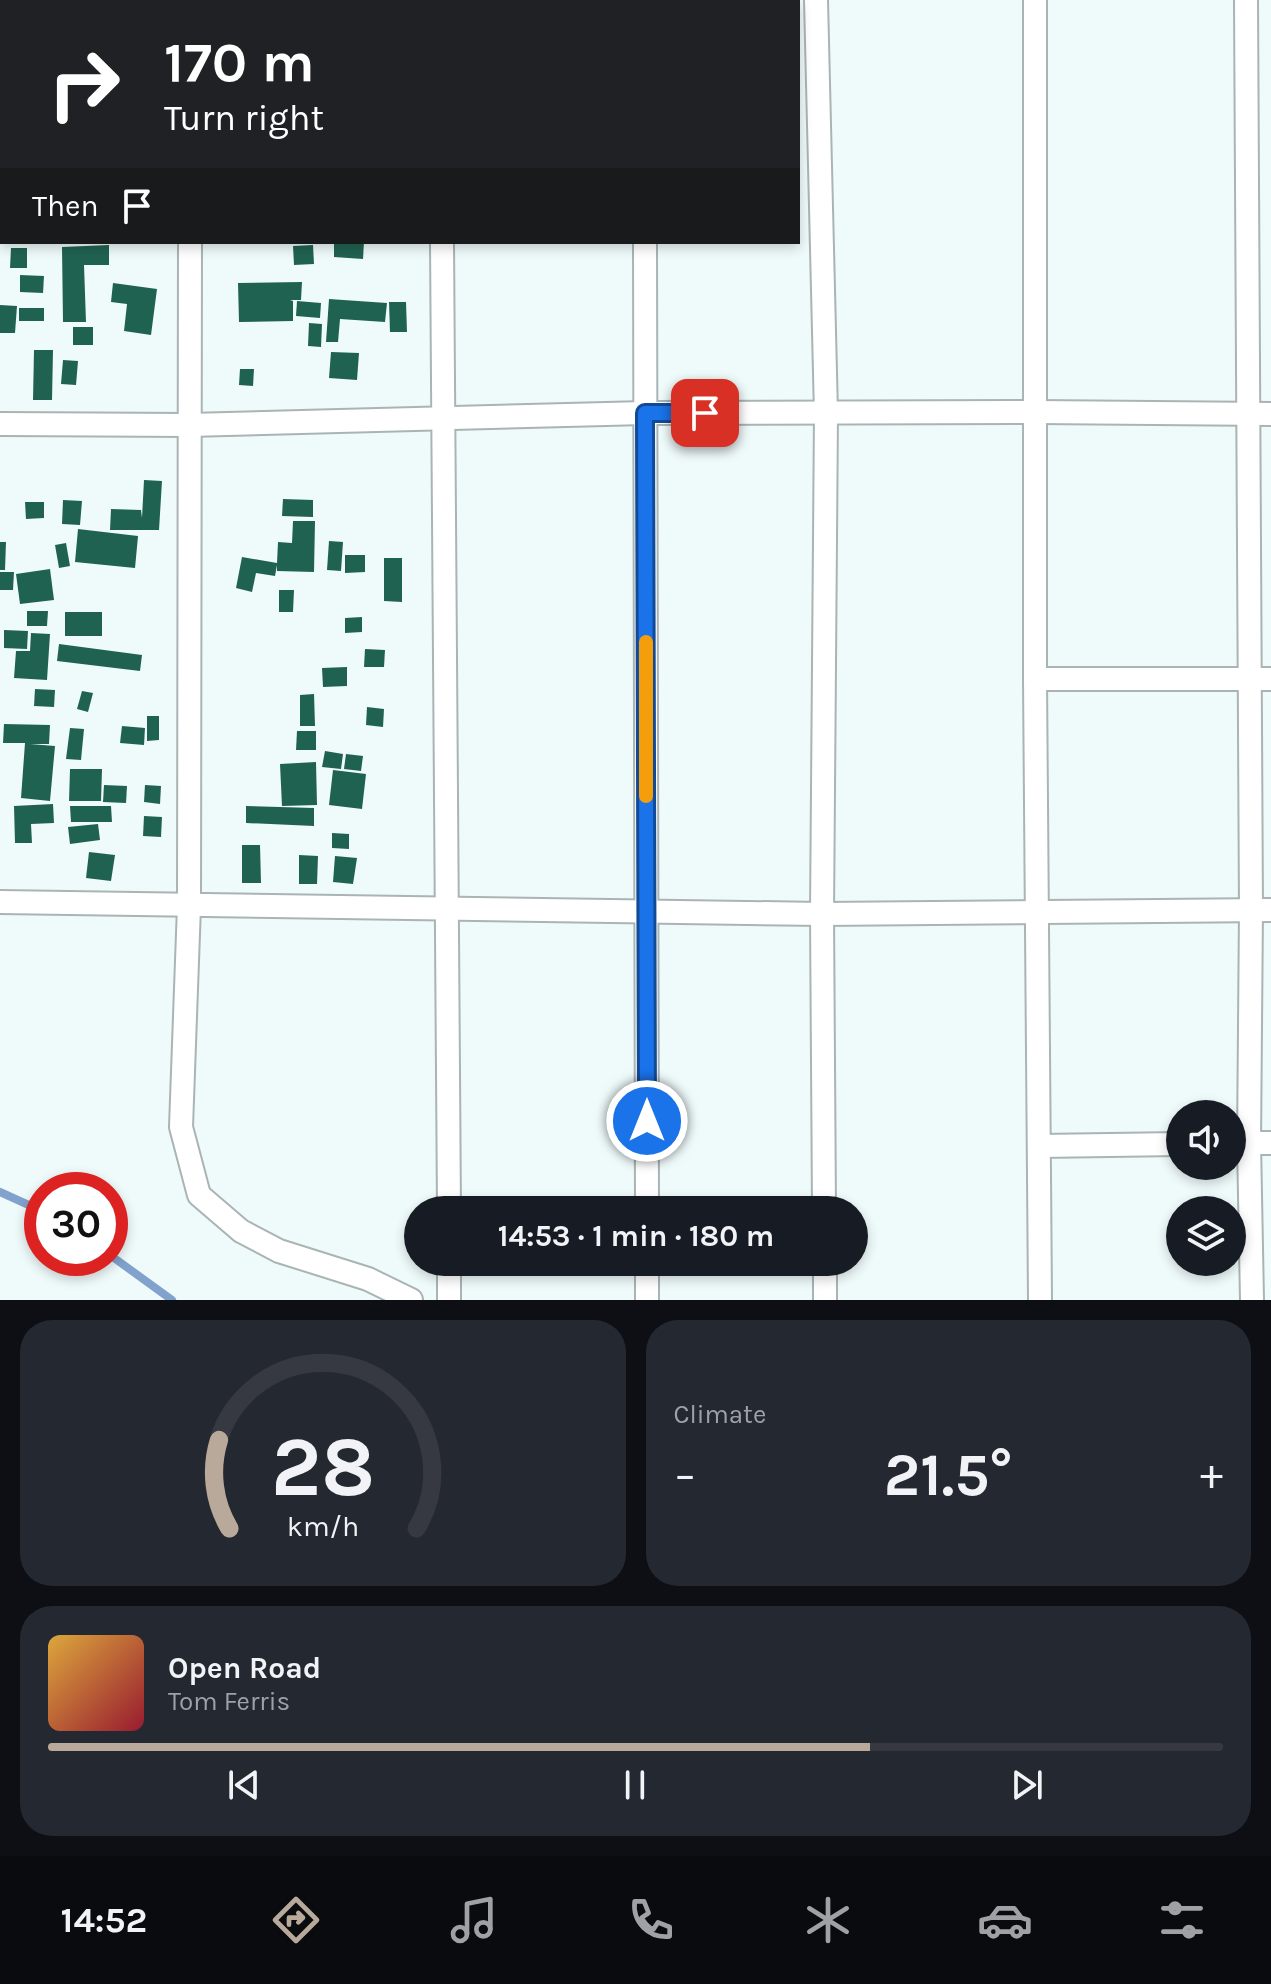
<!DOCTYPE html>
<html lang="en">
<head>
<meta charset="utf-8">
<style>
  :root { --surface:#171b24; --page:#242831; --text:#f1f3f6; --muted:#9ea1a6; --line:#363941; --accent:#b9a99b }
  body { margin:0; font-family:Karla,sans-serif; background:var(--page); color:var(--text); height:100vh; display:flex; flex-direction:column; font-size:30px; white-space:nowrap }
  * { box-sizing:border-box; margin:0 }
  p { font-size:26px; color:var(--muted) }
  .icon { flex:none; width:44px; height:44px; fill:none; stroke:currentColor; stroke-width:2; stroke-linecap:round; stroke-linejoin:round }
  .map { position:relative; height:1300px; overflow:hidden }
  .side { display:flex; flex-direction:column; gap:20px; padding:20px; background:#0d0f14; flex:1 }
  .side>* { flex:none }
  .guide { position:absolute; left:0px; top:0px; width:800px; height:244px; box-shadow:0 4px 12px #0003; background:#202124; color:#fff; overflow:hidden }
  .fabs { position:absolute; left:1166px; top:1100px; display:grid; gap:16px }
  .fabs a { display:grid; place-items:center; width:80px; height:80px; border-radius:50%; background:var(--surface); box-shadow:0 4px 12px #0003; font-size:40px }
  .speed { position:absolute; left:24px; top:1172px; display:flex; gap:16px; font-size:40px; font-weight:700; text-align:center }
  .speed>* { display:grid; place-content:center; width:104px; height:104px; border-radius:50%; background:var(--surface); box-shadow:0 4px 12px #0003; line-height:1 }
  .speed .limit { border:12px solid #d22; background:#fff; color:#111 }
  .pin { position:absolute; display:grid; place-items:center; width:68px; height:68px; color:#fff; margin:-34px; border-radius:16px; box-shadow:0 4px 12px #0006 }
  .me { position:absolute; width:88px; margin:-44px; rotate:0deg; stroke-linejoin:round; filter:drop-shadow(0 0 6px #0008) }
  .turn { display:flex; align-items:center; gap:28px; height:168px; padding:0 32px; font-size:36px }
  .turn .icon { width:104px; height:104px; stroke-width:2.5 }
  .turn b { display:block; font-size:56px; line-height:68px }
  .then { display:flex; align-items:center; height:76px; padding:0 32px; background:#0003; gap:16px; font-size:30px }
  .big { font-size:60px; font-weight:700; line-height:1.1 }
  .side .widget { flex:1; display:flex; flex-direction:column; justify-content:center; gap:12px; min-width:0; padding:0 28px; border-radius:32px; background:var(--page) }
  .side .dial { align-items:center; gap:0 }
  .dial svg { height:208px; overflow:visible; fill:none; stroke:var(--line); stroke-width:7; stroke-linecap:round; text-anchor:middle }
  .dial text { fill:var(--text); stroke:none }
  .song { display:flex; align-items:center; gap:24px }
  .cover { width:96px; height:96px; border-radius:12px; background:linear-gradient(135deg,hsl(40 70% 55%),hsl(350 70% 35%)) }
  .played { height:8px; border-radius:4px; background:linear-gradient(90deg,var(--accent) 70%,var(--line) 70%) }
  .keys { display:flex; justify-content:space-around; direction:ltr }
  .heat { display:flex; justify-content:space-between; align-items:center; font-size:44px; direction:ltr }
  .side .tiles { flex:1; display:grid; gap:20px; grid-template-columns:1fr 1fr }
  .widget:last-child { grid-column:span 2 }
  .trip { position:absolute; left:404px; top:1196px; width:464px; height:80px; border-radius:40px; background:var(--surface); box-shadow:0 4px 12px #0003; font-weight:700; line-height:80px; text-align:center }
  .menu { display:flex; height:128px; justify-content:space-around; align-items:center; background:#090b0e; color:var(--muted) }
  .menu .icon { width:56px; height:56px }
  .menu .active { color:var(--accent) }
  .menu b { font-size:36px; color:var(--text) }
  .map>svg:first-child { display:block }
</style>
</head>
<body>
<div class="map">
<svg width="1271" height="1300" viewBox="0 0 1271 1300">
  <rect width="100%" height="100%" fill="#effafb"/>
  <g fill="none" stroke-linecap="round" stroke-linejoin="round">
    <!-- stream -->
    <g stroke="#80a2cc" stroke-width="8">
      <polyline points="0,1192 42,1211"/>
      <polyline points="110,1255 172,1300"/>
    </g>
  </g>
  <!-- building -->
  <g fill="#206251">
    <polygon points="334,242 364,242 363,259 334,257"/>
    <polygon points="109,245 109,265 84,265 86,322 63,322 62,247"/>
    <polygon points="313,245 314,264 294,265 293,246"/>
    <polygon points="11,248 27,248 27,268 10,268"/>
    <polygon points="20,275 44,276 43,293 20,292"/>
    <polygon points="302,282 301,300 290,300 293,301 293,321 239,322 238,283"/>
    <polygon points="113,283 157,289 151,335 124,331 127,304 111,302"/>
    <polygon points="329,299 387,303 385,322 340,319 338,342 326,342"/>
    <polygon points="297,301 321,303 320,318 296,316"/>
    <polygon points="389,302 406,302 407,332 390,332"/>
    <polygon points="0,305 17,306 15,333 0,333"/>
    <rect x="19" y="308" width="25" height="13"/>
    <polygon points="309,323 322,324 321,347 308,346"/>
    <rect x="73" y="327" width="20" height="18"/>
    <polygon points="34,350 53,350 52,400 33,400"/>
    <polygon points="331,352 359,353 357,380 329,378"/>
    <polygon points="63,360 78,361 76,385 61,384"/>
    <polygon points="240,369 254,369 253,386 239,385"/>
    <polygon points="144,480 162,481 159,530 110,530 111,509 141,510 142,518"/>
    <polygon points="283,499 313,500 313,517 282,516"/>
    <polygon points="63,500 82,501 80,525 62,524"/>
    <polygon points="25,502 44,502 44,518 26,519"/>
    <polygon points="293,521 315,521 314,572 277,571 277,565 275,576 256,573 252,592 236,588 242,557 277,563 278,542 292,543"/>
    <polygon points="78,529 138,536 135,568 75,562"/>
    <polygon points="329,541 343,542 341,571 327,570"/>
    <polygon points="0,542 6,542 5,570 0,570"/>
    <polygon points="66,543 70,566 59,568 55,545"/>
    <polygon points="345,555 365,555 365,572 345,573"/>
    <polygon points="384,558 402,558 402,602 384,601"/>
    <polygon points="50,569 54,600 20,604 16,574"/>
    <polygon points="0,572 14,572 13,590 0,590"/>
    <polygon points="279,590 294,590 293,612 279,612"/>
    <polygon points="27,611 48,611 47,626 27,626"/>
    <rect x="65" y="612" width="37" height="24"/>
    <polygon points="362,617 362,632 345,633 345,618"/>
    <polygon points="4,630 28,631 27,649 4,648"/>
    <polygon points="31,633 50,634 47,680 14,678 16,651 30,651"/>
    <polygon points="59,644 142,655 140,671 57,661"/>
    <polygon points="365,649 385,650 384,667 364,667"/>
    <polygon points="347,667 347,686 323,687 322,668"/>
    <polygon points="35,689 55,690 54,707 34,706"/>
    <polygon points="82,691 93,693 88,712 77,709"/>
    <polygon points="314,694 315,726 300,726 300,695"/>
    <polygon points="367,707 384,709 383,727 366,725"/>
    <polygon points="147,716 159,716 159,740 147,741"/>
    <polygon points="4,724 50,725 49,744 30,744 55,746 50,801 21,798 25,743 3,743"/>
    <polygon points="122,726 145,728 144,745 120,743"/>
    <polygon points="70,728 84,729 81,760 66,759"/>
    <polygon points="297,731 316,731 316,750 296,750"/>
    <polygon points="325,751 343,754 341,769 322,767"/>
    <polygon points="346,754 363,756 361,771 344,769"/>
    <polygon points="316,762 317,805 282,806 280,764"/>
    <polygon points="70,769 102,769 101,801 69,801"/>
    <polygon points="333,770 366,774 362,809 329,805"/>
    <polygon points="104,785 127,786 126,803 103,802"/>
    <polygon points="145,785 161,786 160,804 144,802"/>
    <polygon points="53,804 54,823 31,824 32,843 15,843 14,806"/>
    <polygon points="70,806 111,806 112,822 71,822"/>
    <polygon points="246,806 314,808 314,826 246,823"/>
    <polygon points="144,816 162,817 161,837 143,836"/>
    <polygon points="98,824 100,840 70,844 68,827"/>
    <polygon points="332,833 349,834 349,849 332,848"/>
    <polygon points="242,845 260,845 261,883 242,883"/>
    <polygon points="89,852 115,855 111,881 86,878"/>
    <polygon points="299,855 318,856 317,884 299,884"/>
    <polygon points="335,856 357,858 353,884 333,882"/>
  </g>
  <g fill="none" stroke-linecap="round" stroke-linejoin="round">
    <defs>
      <g id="street">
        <polyline points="441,0 441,2"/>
        <polyline points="644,0 644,2"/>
        <polyline points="816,0 826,414 822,914 824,1210"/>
        <polyline points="1035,0 1035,679 1040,1300"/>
        <polyline points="1246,0 1251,910 1249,1143 1252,1300"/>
        <polyline points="191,2 191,0"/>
        <polyline points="0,131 2,131"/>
        <polyline points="190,242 189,906 181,1127 199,1195 241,1231 279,1251 368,1279 411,1300"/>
        <polyline points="442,242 449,1210"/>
        <polyline points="645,242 647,1210"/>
        <polyline points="0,424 189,425 645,413 1036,412 1271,414"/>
        <polyline points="1035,679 1271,679"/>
        <polyline points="0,902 822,914 1271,910"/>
        <polyline points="1232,1143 1271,1143"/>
        <polyline points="1039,1146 1180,1144"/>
        <polyline points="449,1262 449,1300"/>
        <polyline points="647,1262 647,1300"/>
        <polyline points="825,1262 825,1300"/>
      </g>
    </defs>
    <!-- street casing -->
    <use href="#street" stroke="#aab4b5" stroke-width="26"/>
    <!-- street -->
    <use href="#street" stroke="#fff" stroke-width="22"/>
  </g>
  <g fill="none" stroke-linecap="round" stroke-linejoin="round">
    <defs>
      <polyline id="route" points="647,1121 645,413 705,413"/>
    </defs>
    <!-- route casing -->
    <use href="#route" stroke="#114b97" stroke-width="20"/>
    <!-- route -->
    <use href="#route" stroke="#1a73e8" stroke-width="14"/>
    <!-- slow -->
    <polyline stroke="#f59e0b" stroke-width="14" points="646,642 646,796"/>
  </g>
</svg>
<div class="fabs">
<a><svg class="icon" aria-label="sound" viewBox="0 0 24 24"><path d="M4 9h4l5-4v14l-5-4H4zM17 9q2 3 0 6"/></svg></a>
<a><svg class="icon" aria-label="layers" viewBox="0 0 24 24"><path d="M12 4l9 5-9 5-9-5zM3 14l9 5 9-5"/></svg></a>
</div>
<div class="speed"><div class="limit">30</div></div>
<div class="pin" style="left:705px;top:413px;background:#d93025"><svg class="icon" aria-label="arrive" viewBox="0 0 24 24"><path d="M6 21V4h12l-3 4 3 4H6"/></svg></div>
<svg class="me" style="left:647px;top:1121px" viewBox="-20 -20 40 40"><circle r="17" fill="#1a73e8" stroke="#fff" stroke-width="3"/><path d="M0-11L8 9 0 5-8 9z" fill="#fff"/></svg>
<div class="trip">14:53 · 1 min · 180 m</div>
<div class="guide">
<div class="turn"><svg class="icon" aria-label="right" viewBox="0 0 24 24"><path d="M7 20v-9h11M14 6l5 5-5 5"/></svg><div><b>170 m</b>Turn right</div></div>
<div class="then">Then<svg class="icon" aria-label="arrive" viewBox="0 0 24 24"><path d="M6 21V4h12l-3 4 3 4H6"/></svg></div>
</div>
</div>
<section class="side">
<div class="tiles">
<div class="widget dial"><svg viewBox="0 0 100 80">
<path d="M14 69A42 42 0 1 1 86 69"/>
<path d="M14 69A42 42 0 0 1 10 35" stroke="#b9a99b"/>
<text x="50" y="56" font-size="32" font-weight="700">28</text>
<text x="50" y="72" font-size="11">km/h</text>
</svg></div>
<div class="widget"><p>Climate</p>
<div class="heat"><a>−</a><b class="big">21.5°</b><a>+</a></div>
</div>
<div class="widget">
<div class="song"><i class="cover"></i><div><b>Open Road</b><p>Tom Ferris</p></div></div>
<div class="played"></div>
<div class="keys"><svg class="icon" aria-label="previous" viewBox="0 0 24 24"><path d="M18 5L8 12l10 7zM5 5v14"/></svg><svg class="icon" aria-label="pause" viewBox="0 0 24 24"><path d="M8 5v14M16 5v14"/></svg><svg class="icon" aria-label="next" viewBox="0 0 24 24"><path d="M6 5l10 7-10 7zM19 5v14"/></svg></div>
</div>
</div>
</section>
<nav class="menu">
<b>14:52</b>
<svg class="icon active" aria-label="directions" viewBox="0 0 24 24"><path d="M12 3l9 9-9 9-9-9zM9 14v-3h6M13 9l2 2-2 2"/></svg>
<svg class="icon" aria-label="music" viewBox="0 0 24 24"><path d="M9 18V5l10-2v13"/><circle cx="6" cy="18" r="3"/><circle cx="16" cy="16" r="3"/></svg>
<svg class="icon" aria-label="phone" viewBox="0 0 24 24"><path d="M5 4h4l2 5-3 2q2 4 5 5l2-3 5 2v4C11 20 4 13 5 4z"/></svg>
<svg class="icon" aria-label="climate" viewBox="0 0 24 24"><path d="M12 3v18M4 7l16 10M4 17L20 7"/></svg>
<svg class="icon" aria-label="car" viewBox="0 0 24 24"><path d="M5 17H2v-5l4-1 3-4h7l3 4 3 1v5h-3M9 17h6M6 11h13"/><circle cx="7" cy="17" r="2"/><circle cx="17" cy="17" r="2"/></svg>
<svg class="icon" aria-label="filters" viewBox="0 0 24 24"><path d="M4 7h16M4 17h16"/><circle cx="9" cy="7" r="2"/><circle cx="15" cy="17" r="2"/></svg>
</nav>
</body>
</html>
